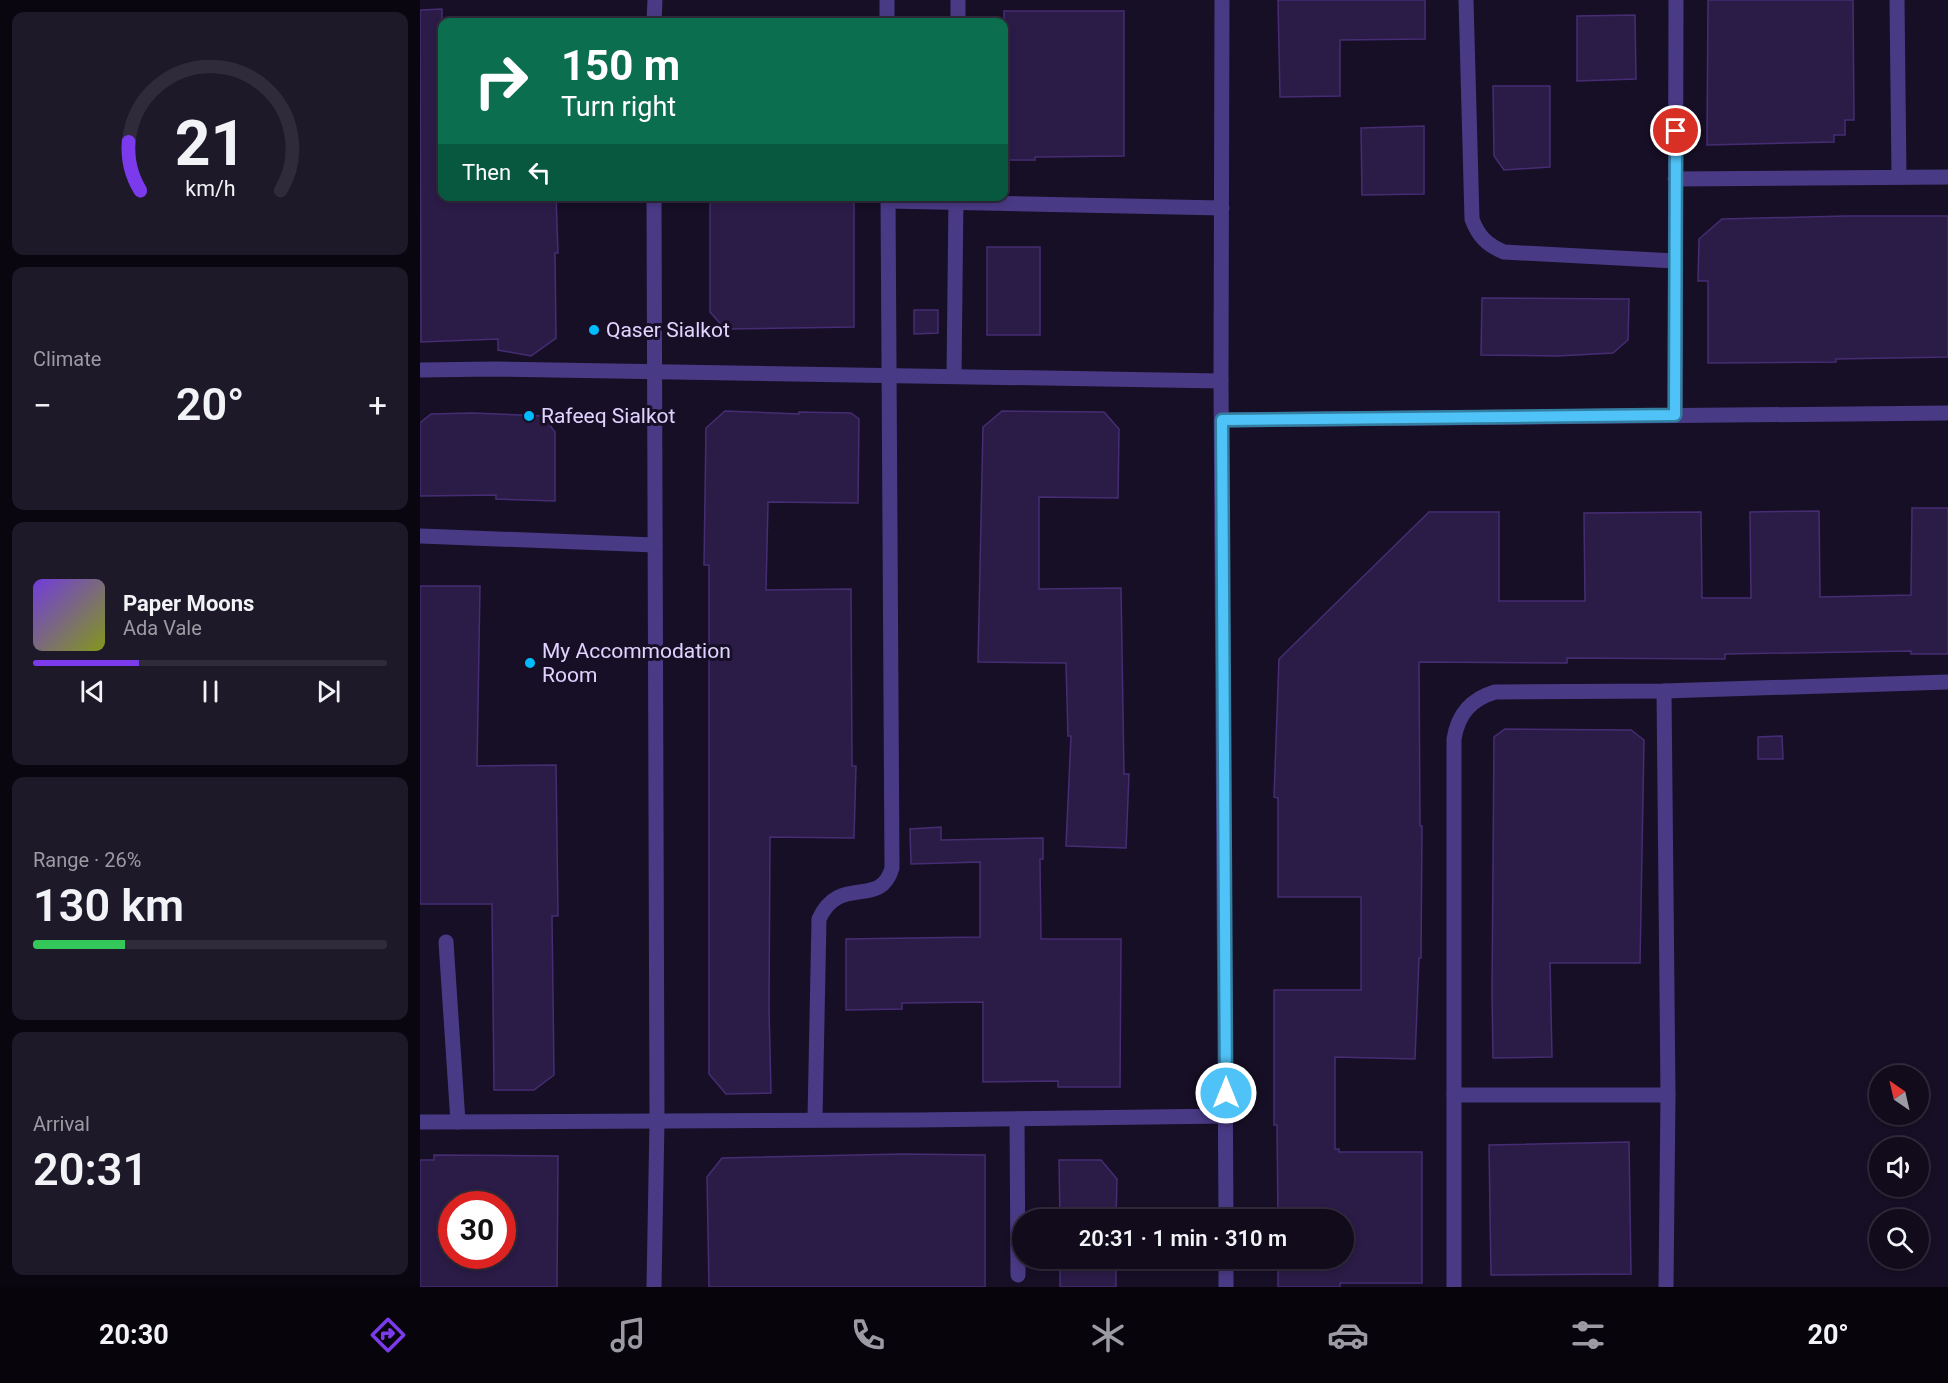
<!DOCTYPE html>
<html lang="en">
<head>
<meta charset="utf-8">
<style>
  :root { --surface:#110b1c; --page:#1e1929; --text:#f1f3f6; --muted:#9c9ba3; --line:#302b3b; --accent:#7c3aed }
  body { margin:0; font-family:Roboto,sans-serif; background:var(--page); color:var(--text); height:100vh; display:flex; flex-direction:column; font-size:22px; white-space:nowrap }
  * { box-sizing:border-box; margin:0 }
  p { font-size:20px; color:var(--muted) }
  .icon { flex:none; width:33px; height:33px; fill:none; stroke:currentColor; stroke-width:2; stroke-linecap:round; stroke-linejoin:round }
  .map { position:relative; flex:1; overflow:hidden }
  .sheet { display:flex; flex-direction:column; gap:12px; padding:12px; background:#09060f; width:420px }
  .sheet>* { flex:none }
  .guide { position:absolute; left:18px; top:18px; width:570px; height:183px; border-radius:12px; box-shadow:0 3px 9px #0003,0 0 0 2px var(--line); background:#0b6e4f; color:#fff; overflow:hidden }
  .needle { width:39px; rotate:326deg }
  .fabs { position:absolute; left:1449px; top:1065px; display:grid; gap:12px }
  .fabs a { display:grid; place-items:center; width:60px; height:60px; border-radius:50%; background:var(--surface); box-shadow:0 3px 9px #0003,0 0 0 2px var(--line); font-size:30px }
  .speed { position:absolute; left:18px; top:1191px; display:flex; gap:12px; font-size:30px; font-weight:700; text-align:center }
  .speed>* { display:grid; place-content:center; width:78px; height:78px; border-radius:50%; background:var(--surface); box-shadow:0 3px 9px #0003,0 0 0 2px var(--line); line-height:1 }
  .speed .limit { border:9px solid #d22; background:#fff; color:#111 }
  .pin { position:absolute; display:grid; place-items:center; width:51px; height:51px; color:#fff; margin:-26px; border:3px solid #fff; border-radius:50%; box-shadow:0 2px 6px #0007 }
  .me { position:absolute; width:66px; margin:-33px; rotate:0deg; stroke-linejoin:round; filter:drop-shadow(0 0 4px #0008) }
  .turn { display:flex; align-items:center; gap:21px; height:126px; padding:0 24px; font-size:27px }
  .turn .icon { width:78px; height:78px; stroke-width:2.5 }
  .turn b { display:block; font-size:42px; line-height:51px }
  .then { display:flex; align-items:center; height:57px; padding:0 24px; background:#0003; gap:12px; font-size:22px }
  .big { font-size:45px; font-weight:600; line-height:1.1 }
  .sheet .tile { flex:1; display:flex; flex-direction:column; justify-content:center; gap:9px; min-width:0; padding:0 21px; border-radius:12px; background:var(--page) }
  .sheet .dial { align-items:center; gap:0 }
  .dial svg { height:156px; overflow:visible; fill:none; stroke:var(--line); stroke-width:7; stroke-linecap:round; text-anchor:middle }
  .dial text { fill:var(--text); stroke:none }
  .song { display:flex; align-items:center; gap:18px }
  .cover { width:72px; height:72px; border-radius:9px; background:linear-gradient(135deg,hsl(260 70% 55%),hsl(70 70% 35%)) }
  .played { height:6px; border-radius:3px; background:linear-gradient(90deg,var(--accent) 30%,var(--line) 30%) }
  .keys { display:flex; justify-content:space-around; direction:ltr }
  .heat { display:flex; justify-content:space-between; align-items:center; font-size:33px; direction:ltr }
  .charge { height:9px; border-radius:4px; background:linear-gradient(90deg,#34c759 26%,var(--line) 0) }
  .trip { position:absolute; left:592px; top:1209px; width:342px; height:60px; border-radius:30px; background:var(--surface); box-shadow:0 3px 9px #0003,0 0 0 2px var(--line); font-weight:600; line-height:60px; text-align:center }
  .tabs { display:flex; height:96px; justify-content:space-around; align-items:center; background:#07040b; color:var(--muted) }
  .tabs .icon { width:42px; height:42px }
  .tabs .on { color:var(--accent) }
  .tabs b { font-size:27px; color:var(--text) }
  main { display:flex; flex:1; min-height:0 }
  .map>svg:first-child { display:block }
</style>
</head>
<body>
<main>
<section class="sheet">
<div class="tile dial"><svg viewBox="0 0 100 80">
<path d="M14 69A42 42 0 1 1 86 69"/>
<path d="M14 69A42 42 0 0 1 8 44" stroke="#7c3aed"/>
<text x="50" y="56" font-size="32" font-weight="700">21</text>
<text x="50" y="72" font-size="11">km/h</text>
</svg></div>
<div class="tile"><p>Climate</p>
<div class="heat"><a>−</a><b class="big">20°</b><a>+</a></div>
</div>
<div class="tile">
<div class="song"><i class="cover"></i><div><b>Paper Moons</b><p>Ada Vale</p></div></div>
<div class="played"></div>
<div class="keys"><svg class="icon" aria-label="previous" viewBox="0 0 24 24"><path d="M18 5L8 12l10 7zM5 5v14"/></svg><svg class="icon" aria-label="pause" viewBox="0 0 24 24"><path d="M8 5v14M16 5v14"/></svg><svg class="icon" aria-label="next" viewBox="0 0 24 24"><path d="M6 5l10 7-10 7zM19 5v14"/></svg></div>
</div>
<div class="tile"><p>Range · 26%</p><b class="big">130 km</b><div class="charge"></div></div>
<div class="tile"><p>Arrival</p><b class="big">20:31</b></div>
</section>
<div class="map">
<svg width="1528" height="1287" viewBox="0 0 1528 1287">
  <rect width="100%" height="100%" fill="#170f26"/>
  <!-- building -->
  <g fill="#2b1b47" stroke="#462d73" stroke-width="1.5" fill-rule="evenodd">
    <polygon points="858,0 1005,0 1005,39 920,40 920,96 860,97"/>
    <polygon points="1288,0 1433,0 1434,120 1425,120 1425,135 1414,135 1414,142 1287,145"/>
    <polygon points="22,9 22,196 136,196 138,253 135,253 136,338 111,356 78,350 78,339 1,342 0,10"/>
    <polygon points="584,11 704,11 704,156 615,157 615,160 584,160"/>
    <polygon points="1215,15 1216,79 1157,81 1157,16"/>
    <polygon points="1073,86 1130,86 1130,167 1084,170 1074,156"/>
    <polygon points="1004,126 1004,194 942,195 941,128"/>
    <polygon points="290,196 434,196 434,327 305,329 290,312"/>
    <polygon points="1425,216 1528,216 1528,357 1416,359 1416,362 1288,363 1288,281 1278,281 1279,239 1302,219"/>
    <rect x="567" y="247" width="53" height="88"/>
    <polygon points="1062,298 1209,299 1208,340 1193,353 1137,356 1061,355"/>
    <polygon points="494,310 518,310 518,333 494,334"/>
    <polygon points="305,411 379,414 379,412 431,413 439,419 438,503 348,502 346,590 431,589 432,766 436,766 434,838 350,837 349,1008 351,1093 306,1094 289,1074 289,565 284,565 286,428"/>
    <polygon points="582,411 684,412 699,429 698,498 619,497 619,589 701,588 704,774 709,774 706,848 646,846 651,736 648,736 646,663 558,662 563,427"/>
    <polygon points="52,413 123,416 135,432 135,501 76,499 76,495 0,496 0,423 11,414"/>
    <polygon points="1492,508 1528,508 1528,654 1491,654 1491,651 1305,654 1305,659 1147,658 1147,663 999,662 1000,826 1002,826 1001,958 999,958 995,1059 915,1057 915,1149 919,1149 919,1152 1002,1152 1002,1283 920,1283 920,1287 858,1287 858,1258 924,1258 924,1220 858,1220 857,1125 854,1125 854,990 941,990 941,897 858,897 858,798 854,797 859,659 1009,512 1079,512 1079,601 1165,601 1164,513 1281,512 1282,598 1331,598 1330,512 1399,511 1400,597 1491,595"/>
    <polygon points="0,586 60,586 57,766 136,765 138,916 132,916 134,1075 114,1090 74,1090 72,904 0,904"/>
    <polygon points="1085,729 1211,730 1224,740 1220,963 1130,963 1132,1057 1073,1058 1072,994 1074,737"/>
    <polygon points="1362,736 1363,759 1338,759 1338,737"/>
    <polygon points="521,827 521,840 623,838 623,859 620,859 621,939 701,939 700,1087 638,1087 638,1081 563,1082 563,1002 482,1003 482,1009 426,1010 426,939 560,937 560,862 491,864 490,829"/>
    <polygon points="1209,1142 1211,1274 1071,1275 1069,1145"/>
    <polygon points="483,1154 565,1155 565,1287 289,1287 287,1177 302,1158"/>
    <path d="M 14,1155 L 138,1156 L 137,1287 L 0,1287 L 0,1160 L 14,1160 ZM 32,1204 L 82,1204 L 82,1256 L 32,1256 Z"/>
    <polygon points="639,1160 681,1160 697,1179 696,1220 640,1220"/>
    <rect x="640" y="1258" width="56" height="29"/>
  </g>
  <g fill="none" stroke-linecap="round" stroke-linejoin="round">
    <!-- minor -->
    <g stroke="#493a85" stroke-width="15">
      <polyline points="467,0 467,22"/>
      <polyline points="802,0 801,381 806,1220"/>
      <path d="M 1046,0 L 1052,219 C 1058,236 1067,245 1084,252 L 1255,261"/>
      <polyline points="1477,0 1479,177"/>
      <polyline points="234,22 235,0"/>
      <polyline points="538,22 538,0"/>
      <polyline points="1255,179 1528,177"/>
      <polyline points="234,196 237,1121 234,1287"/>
      <polyline points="468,201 802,208"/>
      <polyline points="0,370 74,369 801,381"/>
      <polyline points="534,376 536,196"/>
      <polyline points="1255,415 1256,0"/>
      <polyline points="802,420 1528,413"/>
      <polyline points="1,536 235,545"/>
      <polyline points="1244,691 1248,1095 1246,1287"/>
      <polyline points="26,942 38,1122"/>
      <polyline points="1034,1095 1248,1095"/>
      <path d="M 395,1119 L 399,919 C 420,873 460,910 472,868 L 468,196"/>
      <polyline points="597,1119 598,1275"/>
      <polyline points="0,1122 496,1120 806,1116"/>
      <polyline points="806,1287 806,1258"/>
      <path d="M 1034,1287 L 1034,739 C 1038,714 1051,699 1075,692 L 1244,691 L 1528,682"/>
    </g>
  </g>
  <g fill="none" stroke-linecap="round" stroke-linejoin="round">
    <defs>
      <polyline id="route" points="806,1093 802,420 1255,415 1256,131"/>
    </defs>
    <!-- route casing -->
    <use href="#route" stroke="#337fa1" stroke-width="15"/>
    <!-- route -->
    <use href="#route" stroke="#4fc3f7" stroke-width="10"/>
  </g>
  <!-- markers -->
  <g fill="#00bcff" stroke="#170f26" stroke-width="2">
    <circle cx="174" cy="330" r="6"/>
    <circle cx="109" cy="416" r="6"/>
    <circle cx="110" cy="663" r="6"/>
  </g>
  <g text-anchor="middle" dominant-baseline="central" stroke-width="6" stroke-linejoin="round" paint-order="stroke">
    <!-- poi labels -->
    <g font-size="21" fill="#e0d4ff" stroke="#170f26" text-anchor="start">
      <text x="186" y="330">Qaser Sialkot</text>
      <text x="121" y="416">Rafeeq Sialkot</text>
      <text x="122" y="651">My Accommodation<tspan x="122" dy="24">Room</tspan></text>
    </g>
  </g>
</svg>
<div class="fabs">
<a><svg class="needle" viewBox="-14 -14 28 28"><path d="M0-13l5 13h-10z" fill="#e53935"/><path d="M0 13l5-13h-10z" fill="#9c9ba3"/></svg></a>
<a><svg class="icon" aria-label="sound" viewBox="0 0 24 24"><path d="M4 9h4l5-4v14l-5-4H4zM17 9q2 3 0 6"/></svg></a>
<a><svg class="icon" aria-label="search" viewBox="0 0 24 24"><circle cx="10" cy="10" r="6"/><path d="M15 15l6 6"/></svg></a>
</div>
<div class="speed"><div class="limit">30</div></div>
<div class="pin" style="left:1256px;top:131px;background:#d93025"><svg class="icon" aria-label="arrive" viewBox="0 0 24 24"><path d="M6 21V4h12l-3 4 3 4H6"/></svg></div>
<svg class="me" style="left:806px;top:1093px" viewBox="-20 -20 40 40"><circle r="17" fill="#4fc3f7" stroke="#fff" stroke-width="3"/><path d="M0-11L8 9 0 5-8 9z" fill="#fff"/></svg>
<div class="trip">20:31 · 1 min · 310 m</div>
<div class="guide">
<div class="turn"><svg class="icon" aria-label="right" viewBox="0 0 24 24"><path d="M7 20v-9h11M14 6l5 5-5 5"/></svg><div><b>150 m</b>Turn right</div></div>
<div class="then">Then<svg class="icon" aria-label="left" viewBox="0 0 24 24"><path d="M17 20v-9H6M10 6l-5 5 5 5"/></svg></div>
</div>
</div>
</main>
<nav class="tabs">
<b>20:30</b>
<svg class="icon on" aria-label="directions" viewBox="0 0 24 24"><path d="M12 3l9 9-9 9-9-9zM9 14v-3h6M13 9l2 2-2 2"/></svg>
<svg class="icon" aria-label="music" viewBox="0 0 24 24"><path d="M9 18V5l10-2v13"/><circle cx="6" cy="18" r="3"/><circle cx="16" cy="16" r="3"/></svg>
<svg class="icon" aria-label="phone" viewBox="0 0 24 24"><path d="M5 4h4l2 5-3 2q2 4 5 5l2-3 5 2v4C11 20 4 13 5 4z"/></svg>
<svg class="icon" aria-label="climate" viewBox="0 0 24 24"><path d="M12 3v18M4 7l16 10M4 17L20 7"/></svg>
<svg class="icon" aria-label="car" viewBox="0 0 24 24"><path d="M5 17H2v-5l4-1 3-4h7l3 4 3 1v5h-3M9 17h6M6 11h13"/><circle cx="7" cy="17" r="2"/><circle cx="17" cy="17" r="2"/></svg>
<svg class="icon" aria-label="filters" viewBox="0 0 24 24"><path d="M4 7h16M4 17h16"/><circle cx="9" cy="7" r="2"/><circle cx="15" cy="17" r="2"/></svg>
<b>20°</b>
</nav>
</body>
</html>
